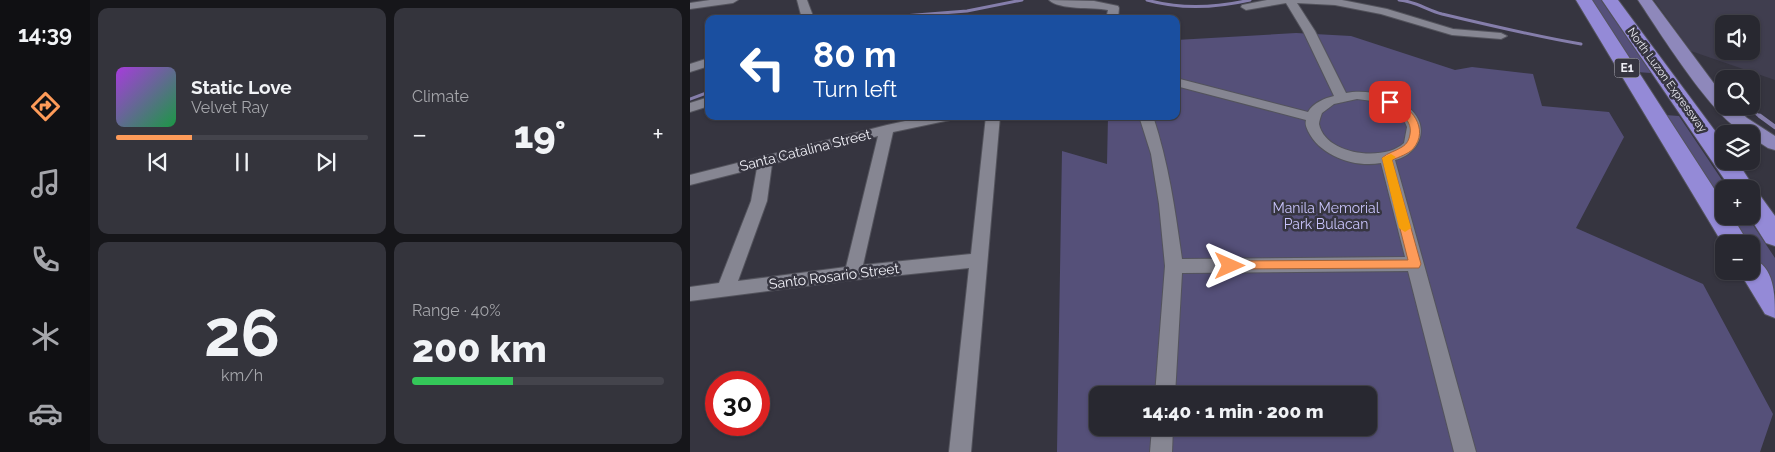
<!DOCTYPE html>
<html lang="en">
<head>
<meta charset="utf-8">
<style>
  :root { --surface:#282830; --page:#34343c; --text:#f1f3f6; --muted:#a5a6ab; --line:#44444c; --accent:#fe9b59 }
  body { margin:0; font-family:Raleway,sans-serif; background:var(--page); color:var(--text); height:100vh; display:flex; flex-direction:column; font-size:19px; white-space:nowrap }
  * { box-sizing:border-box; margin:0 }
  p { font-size:16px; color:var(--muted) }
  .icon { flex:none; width:28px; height:28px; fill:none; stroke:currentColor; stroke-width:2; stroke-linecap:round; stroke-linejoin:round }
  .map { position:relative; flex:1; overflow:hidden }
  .side { display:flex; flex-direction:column; gap:8px; padding:8px; background:#16161a; width:600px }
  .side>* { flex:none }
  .banner { position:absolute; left:15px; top:15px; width:475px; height:105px; border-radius:10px; box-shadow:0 1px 4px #0004,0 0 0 1px var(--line); background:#1a4fa0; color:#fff; overflow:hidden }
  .tools { position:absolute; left:1025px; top:15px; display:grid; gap:10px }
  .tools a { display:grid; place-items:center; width:45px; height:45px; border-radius:10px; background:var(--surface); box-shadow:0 1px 4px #0004,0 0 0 1px var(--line); font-size:25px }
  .speed { position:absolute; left:15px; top:371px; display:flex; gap:10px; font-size:25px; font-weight:700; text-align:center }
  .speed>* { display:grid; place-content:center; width:65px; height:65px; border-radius:50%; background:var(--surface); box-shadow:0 1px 4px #0004,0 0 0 1px var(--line); line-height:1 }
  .speed .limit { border:8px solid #d22; background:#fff; color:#111 }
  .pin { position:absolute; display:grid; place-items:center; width:42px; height:42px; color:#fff; margin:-21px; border-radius:10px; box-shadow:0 2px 8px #0006 }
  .me { position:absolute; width:55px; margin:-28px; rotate:90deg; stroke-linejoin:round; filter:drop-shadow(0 0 4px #0008) }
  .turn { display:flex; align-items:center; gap:18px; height:105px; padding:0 25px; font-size:22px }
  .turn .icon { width:65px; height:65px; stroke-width:2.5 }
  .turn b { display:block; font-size:35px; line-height:42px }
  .big { font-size:38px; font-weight:800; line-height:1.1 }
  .side .tile { flex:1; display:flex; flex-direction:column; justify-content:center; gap:8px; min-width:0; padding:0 18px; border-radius:10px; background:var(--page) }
  .side .dial { align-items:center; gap:0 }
  .dial b { font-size:65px; line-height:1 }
  .song { display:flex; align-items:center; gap:15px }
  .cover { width:60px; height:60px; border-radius:8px; background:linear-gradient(135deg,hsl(280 70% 55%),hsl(140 70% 35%)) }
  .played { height:5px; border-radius:2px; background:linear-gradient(90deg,var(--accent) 30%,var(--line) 30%) }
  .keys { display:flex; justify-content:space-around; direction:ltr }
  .heat { display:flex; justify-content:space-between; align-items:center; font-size:28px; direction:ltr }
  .charge { height:8px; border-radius:4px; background:linear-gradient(90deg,#34c759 40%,var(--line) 0) }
  .side .tiles { flex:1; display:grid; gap:8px; grid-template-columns:repeat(2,1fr) }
  .trip { position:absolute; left:399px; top:386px; width:288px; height:50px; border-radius:10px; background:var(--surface); box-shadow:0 1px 4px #0004,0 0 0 1px var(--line); font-weight:800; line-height:50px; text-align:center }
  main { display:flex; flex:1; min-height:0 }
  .tab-bar { display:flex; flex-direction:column; width:90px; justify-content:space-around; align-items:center; background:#101013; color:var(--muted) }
  .tab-bar .icon { width:35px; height:35px }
  .tab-bar .current { color:var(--accent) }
  .tab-bar b { font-size:22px; color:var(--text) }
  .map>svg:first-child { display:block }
</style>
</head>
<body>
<main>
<nav class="tab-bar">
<b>14:39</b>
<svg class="icon current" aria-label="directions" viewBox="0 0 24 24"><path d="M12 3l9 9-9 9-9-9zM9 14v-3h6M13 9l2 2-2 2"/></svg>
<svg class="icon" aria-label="music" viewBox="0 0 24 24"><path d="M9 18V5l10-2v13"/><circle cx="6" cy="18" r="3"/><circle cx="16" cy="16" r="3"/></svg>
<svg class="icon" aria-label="phone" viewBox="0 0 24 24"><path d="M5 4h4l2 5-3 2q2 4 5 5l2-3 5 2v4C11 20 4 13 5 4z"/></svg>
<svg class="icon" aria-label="climate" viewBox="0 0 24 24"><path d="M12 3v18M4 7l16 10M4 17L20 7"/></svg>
<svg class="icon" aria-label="car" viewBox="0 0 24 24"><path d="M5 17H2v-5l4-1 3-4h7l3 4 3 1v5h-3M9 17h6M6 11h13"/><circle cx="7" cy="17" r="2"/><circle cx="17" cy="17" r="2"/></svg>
</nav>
<section class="side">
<div class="tiles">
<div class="tile">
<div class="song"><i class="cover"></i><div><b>Static Love</b><p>Velvet Ray</p></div></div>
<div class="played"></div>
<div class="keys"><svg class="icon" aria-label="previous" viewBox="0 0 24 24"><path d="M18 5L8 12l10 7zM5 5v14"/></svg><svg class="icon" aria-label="pause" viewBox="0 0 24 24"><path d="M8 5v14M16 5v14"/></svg><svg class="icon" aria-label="next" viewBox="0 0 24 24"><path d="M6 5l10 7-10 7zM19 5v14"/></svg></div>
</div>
<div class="tile"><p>Climate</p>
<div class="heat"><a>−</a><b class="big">19°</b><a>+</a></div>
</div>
<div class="tile dial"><b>26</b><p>km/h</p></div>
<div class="tile"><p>Range · 40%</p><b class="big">200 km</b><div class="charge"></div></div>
</div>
</section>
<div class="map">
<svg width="1085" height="452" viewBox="0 0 1085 452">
  <rect width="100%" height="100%" fill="#363540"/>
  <!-- built -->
  <path fill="#403e4f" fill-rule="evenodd" d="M 964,0 L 1085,0 L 1085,80 L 1001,51 ZM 1034,24 L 1061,24 L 1061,51 L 1034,51 Z"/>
  <!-- green -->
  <g fill="#555079" fill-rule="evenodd">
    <polygon points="899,0 911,0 961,73 946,72"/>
    <path d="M 606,33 L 661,36 L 765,70 L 782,67 L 843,74 L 852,106 L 919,112 L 934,137 L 886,228 L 1013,284 L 1083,414 L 1070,452 L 367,452 L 372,151 L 417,164 L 418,116 L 486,116 L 486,40 ZM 408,395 L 678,395 L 678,428 L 408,428 Z"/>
    <polygon points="975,115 989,116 1038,189 1034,189 1034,209"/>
    <polygon points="1038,216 1057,216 1085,258 1085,292 1061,254 1061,244 1055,244"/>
  </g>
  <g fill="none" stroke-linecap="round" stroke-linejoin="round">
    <!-- stream-far1 -->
    <g stroke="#857eab" stroke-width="3">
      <path d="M 457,0 C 492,10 525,8 560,0"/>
      <path d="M 709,0 C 725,1 737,10 752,14 C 798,25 844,36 891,44"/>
      <polyline points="175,19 277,11 332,0"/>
      <polyline points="1029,85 1034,89"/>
      <polyline points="0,99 19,92"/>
      <polyline points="1056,106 1072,118"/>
    </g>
    <!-- stream -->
    <polyline stroke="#857eab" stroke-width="4.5" points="1070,116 1085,127"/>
    <defs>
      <g id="minor">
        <polygon points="20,0 48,0 43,3 0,9 0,3"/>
        <polygon points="107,0 117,0 123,16 121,19 109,19 111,15"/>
        <path d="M 359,0 L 404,1 L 428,6 L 429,8 L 428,19 L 416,19 L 418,10 C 402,7 369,10 359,0 Z"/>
        <path d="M 577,0 L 652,0 L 697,9 L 763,29 L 811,33 L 817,36 L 811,39 L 762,35 L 691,14 L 645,5 L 607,3 L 625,31 L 656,93 C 676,89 703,95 719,108 C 741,126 730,154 705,160 L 786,452 L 764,452 L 718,271 L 492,273 L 485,395 L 465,395 L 475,266 L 469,204 L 461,154 L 449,116 L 463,116 C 479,165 485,209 492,259 L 715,257 L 691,163 C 665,168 630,156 618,131 C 616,126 615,125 616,120 L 486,86 L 486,78 L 618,112 C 623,103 635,98 644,96 L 613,31 L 596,3 L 556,10 L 551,7 L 552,5 ZM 667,99 C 687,101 710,106 717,127 L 714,143 C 694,162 635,155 629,124 C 629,121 631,116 632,113 L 644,104 Z"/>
        <polygon points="19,58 19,66 0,72 0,64"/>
        <polygon points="19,97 19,106 0,112 0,103"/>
        <path d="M 238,116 L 267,116 L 260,120 L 203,132 L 173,265 L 281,254 L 296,116 L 310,116 L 281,452 L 259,452 L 279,268 L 163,280 L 0,301 L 0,287 L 29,283 L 61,201 L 67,168 L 0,185 L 0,175 L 197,125 ZM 188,136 L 156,267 L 48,281 L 77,201 L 82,164 Z"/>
        <polygon points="462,428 483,428 482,452 460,452"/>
      </g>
      <path id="major" d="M 948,0 L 962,0 L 1034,97 L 1034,106 L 1044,106 L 1057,118 L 1085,136 L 1085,150 L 1078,148 L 1061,137 L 1061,134 C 1032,134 966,26 948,0 Z"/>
      <g id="highway">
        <polygon points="886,0 902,0 1034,204 1034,216 1042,216 1059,244 1034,244 1034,246"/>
        <polygon points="912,0 928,0 1034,143 1034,161 1047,161 1065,189 1063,192 1069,194 1085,216 1085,246 1076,243 1059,216 1061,216 1061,189 1041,189"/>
        <path d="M 1061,258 C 1085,266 1085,295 1085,318 L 1075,314 L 1049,271 L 1061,271 Z"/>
      </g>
    </defs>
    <!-- minor casing -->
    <use href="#minor" stroke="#53535c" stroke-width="2"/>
    <!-- major casing -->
    <use href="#major" stroke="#53535c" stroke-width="2"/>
    <!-- highway casing -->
    <use href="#highway" stroke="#53535c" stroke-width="2"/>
    <!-- minor -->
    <use href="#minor" fill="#868692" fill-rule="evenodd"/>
    <!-- major -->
    <use href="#major" fill="#8e88bb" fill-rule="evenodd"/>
    <!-- highway -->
    <use href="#highway" fill="#948ad7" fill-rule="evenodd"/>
  </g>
  <!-- route -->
  <path fill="#fe9b59" stroke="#a5653a" d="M 700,99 C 721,105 740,129 723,149 C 718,154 709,157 702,160 L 731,264 L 729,268 L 536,269 L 534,266 L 536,262 L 540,261 L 718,260 L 692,158 C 697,153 706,151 712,147 C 717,144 719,140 720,134 C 723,117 704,111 695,102 Z"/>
  <!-- slow -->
  <polygon fill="#f59e0b" points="701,154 706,157 702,160 721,228 715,232 709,228 692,158"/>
  <g text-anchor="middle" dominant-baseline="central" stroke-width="5" stroke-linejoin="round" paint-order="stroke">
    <!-- far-street labels -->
    <g font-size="11" fill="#eeeef5" stroke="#363540">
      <text transform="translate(977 80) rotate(54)">North Luzon Expressway</text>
    </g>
    <!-- shield labels -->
    <rect fill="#363540" stroke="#b7b6bf" stroke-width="1" x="924.5" y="58.5" width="25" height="19" rx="4"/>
    <g font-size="12" font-weight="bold" fill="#eeeef5">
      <text x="937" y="68">E1</text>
    </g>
    <!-- street labels -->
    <g font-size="14" fill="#eeeef5" stroke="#363540">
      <text transform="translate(115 150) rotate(-14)">Santa Catalina Street</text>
      <text transform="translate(144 276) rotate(-7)">Santo Rosario Street</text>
    </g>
    <!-- park labels -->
    <g font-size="14" fill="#c8c3fa" stroke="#363540">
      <text x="636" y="208">Manila Memorial<tspan x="636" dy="16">Park Bulacan</tspan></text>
    </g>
  </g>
</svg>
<div class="tools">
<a><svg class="icon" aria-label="sound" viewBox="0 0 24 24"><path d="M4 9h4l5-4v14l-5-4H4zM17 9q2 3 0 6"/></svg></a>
<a><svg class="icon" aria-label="search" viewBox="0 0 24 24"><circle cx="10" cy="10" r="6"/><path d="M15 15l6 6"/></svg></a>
<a><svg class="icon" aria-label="layers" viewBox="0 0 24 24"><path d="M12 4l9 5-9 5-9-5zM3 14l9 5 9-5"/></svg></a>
<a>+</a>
<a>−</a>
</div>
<div class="speed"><div class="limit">30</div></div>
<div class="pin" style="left:700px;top:102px;background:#d93025"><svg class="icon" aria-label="arrive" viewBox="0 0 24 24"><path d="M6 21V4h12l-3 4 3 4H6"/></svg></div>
<svg class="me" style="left:540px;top:266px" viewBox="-20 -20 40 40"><path d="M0-17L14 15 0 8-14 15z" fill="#fe9b59" stroke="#fff" stroke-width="4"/></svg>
<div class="trip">14:40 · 1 min · 200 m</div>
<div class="banner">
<div class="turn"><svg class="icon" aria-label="left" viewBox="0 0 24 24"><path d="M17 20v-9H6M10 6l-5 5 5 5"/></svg><div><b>80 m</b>Turn left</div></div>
</div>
</div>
</main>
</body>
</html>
